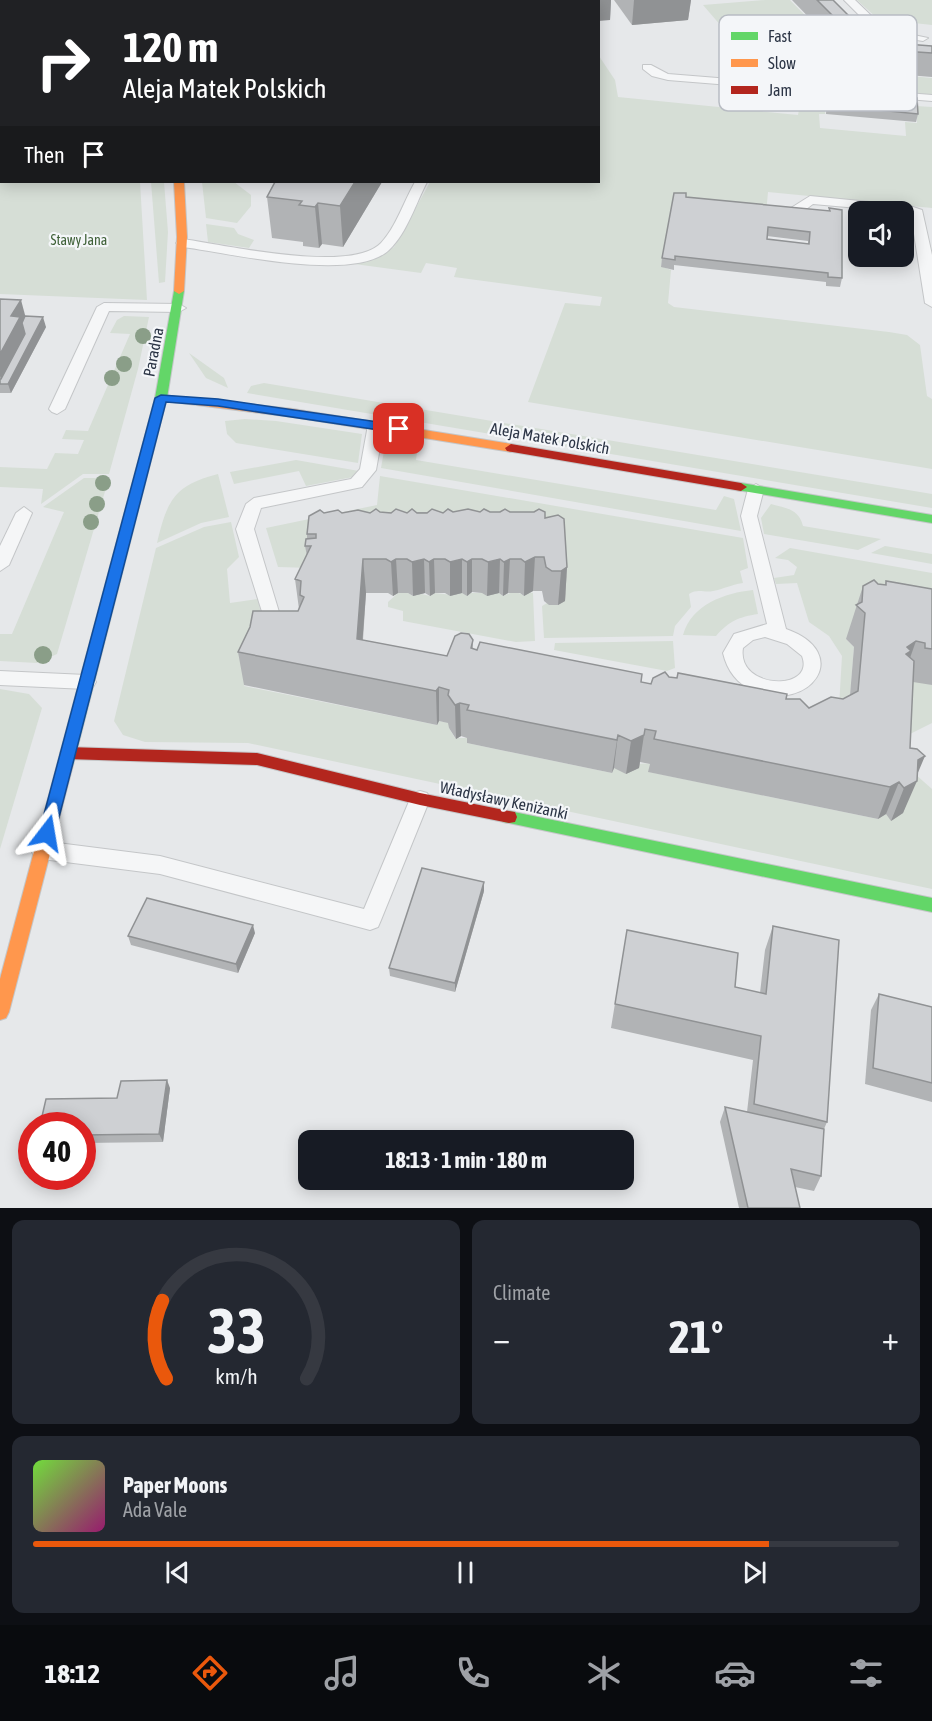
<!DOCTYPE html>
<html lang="en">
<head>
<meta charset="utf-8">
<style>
  :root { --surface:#171b24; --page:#242831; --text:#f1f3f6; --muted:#9ea1a6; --line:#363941; --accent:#ea580c }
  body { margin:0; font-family:"Asap Condensed",sans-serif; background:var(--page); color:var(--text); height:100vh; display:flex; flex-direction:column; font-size:22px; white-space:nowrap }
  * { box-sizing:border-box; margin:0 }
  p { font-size:20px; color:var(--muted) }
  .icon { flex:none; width:33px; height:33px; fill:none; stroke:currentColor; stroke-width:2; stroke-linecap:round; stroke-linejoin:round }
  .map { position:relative; height:1208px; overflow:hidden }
  .side { display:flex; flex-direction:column; gap:12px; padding:12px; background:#0d0f14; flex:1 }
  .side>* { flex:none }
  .hud { position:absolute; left:0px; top:0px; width:600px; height:183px; box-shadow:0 3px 15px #0003; background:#202124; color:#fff; overflow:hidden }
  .controls { position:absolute; left:848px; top:201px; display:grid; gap:12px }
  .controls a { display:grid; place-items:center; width:66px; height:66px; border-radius:12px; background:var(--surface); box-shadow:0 3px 15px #0003; font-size:30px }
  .speed { position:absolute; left:18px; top:1112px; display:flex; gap:12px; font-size:30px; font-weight:700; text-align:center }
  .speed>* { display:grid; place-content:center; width:78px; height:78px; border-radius:50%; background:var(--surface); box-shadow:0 3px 15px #0003; line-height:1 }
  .speed .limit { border:9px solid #d22; background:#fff; color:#111 }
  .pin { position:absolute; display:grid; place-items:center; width:51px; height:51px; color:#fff; margin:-26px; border-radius:12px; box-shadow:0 3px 9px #0006 }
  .me { position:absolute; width:66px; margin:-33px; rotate:14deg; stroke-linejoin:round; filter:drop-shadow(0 0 4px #0008) }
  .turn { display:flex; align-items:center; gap:21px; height:126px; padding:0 24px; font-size:27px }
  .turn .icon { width:78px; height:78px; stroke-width:2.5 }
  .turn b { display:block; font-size:42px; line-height:51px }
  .then { display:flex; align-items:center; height:57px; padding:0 24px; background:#0003; gap:12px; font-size:22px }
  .big { font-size:45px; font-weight:700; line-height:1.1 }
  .side .tile { flex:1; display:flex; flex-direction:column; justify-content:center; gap:9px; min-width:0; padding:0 21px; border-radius:12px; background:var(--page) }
  .side .dial { align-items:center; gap:0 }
  .dial svg { height:156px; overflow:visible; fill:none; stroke:var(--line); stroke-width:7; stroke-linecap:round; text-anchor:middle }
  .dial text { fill:var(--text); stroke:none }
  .song { display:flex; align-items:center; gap:18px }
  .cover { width:72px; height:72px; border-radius:9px; background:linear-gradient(135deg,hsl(100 70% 55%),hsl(320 70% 35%)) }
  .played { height:6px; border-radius:3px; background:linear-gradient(90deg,var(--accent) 85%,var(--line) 85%) }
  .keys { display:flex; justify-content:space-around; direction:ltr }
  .heat { display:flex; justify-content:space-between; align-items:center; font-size:33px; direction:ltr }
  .side .tiles { flex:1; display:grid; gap:12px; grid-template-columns:1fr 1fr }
  .tile:last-child { grid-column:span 2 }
  .trip { position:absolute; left:298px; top:1130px; width:336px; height:60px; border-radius:12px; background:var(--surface); box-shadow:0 3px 15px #0003; font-weight:700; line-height:60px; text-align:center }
  .dock { display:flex; height:96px; justify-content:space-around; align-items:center; background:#090b0e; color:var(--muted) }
  .dock .icon { width:42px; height:42px }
  .dock .active { color:var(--accent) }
  .dock b { font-size:27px; color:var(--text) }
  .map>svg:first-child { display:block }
</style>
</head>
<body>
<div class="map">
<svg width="932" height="1208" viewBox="0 0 932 1208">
  <rect width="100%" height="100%" fill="#e6e8ea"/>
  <!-- green -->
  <g fill="#d6ded6">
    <polygon points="0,0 125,0 2,2 2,182 140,182 147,300 0,294"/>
    <polygon points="765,0 790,0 855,66 878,73 932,78 932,95 766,78 703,5"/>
    <polygon points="857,0 932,0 932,25 878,19"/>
    <polygon points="599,56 615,80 618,97 798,115 802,93 827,95 825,114 819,114 820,128 906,136 905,122 917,123 916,106 932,107 932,208 768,192 766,214 673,201 661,266 671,270 668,303 674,307 889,332 907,335 920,345 927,396 932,399 932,469 528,402 565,303 600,306 602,297 454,277 457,268 426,263 421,273 347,263 385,252 394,247 430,182 598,182"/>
    <polygon points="151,182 164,182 168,232 165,282 159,283"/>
    <polygon points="202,182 234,182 251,195 251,206 237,223 206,218"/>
    <polygon points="206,224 234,228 238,234 254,240 249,248 208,242"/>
    <polygon points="124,316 149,317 138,369 109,474 83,474 41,504 43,489 0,487 0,467 47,469 55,453 78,454 84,440 62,439 66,430 88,431 130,334 110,333 117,320"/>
    <polygon points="189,353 224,378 228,388 206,378"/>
    <polygon points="264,383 932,494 932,508 247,393 251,386"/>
    <polygon points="245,419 276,421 362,434 358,463 236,443 227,434 225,421"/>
    <polygon points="393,438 404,440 417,452 416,460 716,510 724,496 734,499 741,531 381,468 384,451"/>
    <polygon points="296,460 359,471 353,477 306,486 299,471 234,484 230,472"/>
    <path d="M 218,474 L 229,517 L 201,523 L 157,543 C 167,501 174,485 218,474 Z"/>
    <path d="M 380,476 L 743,538 L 748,568 L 740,571 L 743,583 C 730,585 724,589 713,591 C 704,593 698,588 689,594 L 691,607 L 675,626 L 673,636 L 544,638 L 542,606 L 547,603 L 561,553 L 311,568 L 278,567 L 266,528 L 377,505 Z"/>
    <polygon points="84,478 109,478 57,654 37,663 0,661 0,634 12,634 64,512 43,507"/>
    <path d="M 771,504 C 786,508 799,509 803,526 L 881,539 L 858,550 L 764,534 L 761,518 Z"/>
    <path d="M 231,522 L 239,557 L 227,569 L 230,603 L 258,599 L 265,634 L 244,686 L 437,725 L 439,721 L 450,723 L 449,728 L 455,738 L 469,738 L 467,743 L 612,773 L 614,768 C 628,771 635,761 650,764 L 649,772 L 878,819 L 886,814 L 915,774 L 932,789 L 932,889 L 248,743 L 145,742 L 123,735 L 114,721 L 156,548 L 204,527 Z"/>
    <polygon points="885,546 932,554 932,564 871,553"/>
    <polygon points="790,548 932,573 932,625 846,639 854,647 849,709 839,707 842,656 829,636 809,622 797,583 776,584 774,578 794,575 797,567 788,560 775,558"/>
    <path d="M 753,590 L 758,614 C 739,617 729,621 716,636 L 683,635 C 692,604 725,593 753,590 Z"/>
    <path d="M 529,592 L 533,593 L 535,641 L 516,642 L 403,621 L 403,611 L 388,607 L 388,602 L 398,593 L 408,593 L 413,596 L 418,593 L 430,596 L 435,593 L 452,595 L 455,593 L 499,593 L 503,596 C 510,592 518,591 524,596 Z"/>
    <polygon points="673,641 675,668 667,671 554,650 555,643"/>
    <polygon points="904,675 932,685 932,723 906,736"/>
    <polygon points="0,689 29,694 42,708 0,849"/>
  </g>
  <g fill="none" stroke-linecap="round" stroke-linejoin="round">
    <defs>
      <g id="lane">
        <polygon points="391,0 402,0 390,2"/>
        <polygon points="844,0 855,0 885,29 928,38 923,41 878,34"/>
        <polygon points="643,65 651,65 668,74 932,95 932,101 668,80 652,76 643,69"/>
        <path d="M 415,182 L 427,182 C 416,203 407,233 389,250 C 354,283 229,253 183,247 L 176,243 L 183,239 C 225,245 352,274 381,243 C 396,227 404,201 415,182 Z"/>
        <polygon points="810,196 910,206 922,210 932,255 932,307 925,303 911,215 903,212 813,204 793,219 783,219 783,213"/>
        <polygon points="104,303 179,304 186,308 179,312 109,311 65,409 57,414 52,412 49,409 97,307"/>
        <polygon points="376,420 384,425 376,470 362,487 261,508 254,529 285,632 282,637 270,637 236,529 246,504 254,498 351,479 360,469 368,425"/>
        <path d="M 756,484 L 764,489 L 757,516 L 786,629 C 854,653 810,713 754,691 C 737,684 727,670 723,653 L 734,634 L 767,624 L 741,516 L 748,489 ZM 765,637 L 787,644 L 802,656 C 816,692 736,690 743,648 L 753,640 Z"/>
        <polygon points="24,507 32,513 9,565 0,571 0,546 16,513"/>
        <polygon points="0,671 86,675 93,677 96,682 93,687 86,689 0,685"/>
        <polygon points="420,791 427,793 430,799 381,920 378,927 370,930 160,874 42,859 34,856 31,850 34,844 42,841 160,856 364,909 410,799 413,793"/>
      </g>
      <g id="fast">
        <polygon points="179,288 184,291 167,398 73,765 70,769 65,771 60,769 57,765 155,398 174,291"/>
        <polygon points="741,483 932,515 932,523 737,490 735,487 737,484"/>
        <polygon points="509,811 932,898 932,912 509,823 503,822 501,817 503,812"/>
      </g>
      <g id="slow">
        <rect x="154" y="0" width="8" height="2"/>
        <polygon points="174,182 184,182 187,237 184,291 179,294 174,291 177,237"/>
        <polygon points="161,395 293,409 511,444 517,448 511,452 293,417 157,400 157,396"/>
        <polygon points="65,759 70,761 73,765 9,1012 6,1018 0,1020 0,979 57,765 60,761"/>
      </g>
      <g id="jam">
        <polygon points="511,444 741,483 747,487 741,491 507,451 505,448"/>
        <polygon points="67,747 257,753 420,793 509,811 515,812 517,817 515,822 509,823 420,805 257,765 67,759 62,757 60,753 62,749"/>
      </g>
    </defs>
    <!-- lane casing -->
    <use href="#lane" stroke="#c4c6c8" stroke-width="2"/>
    <!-- fast casing -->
    <use href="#fast" stroke="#c4c6c8" stroke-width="2"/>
    <!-- slow casing -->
    <use href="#slow" stroke="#c4c6c8" stroke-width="2"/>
    <!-- jam casing -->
    <use href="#jam" stroke="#c4c6c8" stroke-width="2"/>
    <!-- lane -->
    <use href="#lane" fill="#f5f6f7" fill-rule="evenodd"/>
    <!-- fast -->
    <use href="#fast" fill="#63d668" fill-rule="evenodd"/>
    <!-- slow -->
    <use href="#slow" fill="#ff974d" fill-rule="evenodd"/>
    <!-- jam -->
    <use href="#jam" fill="#b3261e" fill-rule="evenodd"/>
  </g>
  <!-- trees -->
  <g fill="#8a9e88">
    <circle cx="143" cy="336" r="8"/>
    <circle cx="124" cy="364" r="8"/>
    <circle cx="112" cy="378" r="8"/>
    <circle cx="103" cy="483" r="8"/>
    <circle cx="97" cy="504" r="8"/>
    <circle cx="91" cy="522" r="8"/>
    <circle cx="43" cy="655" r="9"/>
  </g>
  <!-- wall -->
  <g fill="#b1b3b5" fill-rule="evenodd">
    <polygon points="412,0 539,0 539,2 413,2"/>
    <polygon points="550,0 611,0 610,20 598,2 551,2"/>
    <polygon points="614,0 691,0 688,20 632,25"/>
    <polygon points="792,0 833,0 865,32 880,42 932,46 932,77 882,73 864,68 851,61"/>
    <polygon points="828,89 918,114 916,122 826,114 827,98"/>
    <polygon points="275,182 382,182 343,247 322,244 319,248 303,246 303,242 272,238 267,197"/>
    <path d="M 686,197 L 829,211 L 829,208 L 842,278 L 840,287 L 826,286 L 826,282 L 674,265 L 674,270 L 661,267 L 662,258 ZM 767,236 L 808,241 L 808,244 L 767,239 Z"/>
    <polygon points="0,299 25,316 46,327 11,393 0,393"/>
    <polygon points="380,512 510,512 545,518 567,567 565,601 558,605 549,605 544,601 542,591 533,591 524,596 520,593 508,593 503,596 499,593 487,596 482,593 472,592 467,596 462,593 450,596 445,593 435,593 430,596 425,593 413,596 408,593 398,593 393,596 388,593 366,593 363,640 447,656 473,640 473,649 651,684 669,677 786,699 809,708 843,699 850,695 854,647 846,639 863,586 878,584 885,585 886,581 932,589 932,685 913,682 910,748 917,774 903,813 891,821 886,814 878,819 648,772 650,764 640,762 639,768 626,774 614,768 612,773 467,743 467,738 461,736 456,739 449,728 448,723 439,721 437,725 244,685 238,652 298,611 299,609 295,579 307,556 305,546 307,538 307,534 324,513"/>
    <polygon points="484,891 455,992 390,976 389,968"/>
    <polygon points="773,926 827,1122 824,1129 821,1176 814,1191 795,1187 800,1208 739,1208 720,1122 725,1107 747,1112 753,1060 611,1028 627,930 735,987 760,993 765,950"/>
    <polygon points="255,933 238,973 131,945 128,936"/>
    <polygon points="879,994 932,1007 932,1102 865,1084 871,1010"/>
    <polygon points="170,1088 163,1142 82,1143 82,1125 117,1098"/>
  </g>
  <!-- shaded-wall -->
  <g fill="#909294">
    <rect x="428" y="0" width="111" height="2"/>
    <polygon points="567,0 611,0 610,20 598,21 598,2 567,2"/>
    <polygon points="634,0 691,0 688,20 632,25"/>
    <polygon points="355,182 382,182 343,247 340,206"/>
    <polygon points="318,203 322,244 319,248 315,207"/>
    <polygon points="21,300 28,326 28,343 3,384 0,376 0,354 11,316"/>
    <polygon points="43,317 46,327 11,393 8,384"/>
    <polygon points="535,557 533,591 524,596 525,562"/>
    <polygon points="363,559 366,593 360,673 357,639"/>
    <polygon points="396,559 398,593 393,596 391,562"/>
    <polygon points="424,559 425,593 413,596 412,562"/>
    <polygon points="434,559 435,593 430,596 429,562"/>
    <polygon points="462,559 462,593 450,596 450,562"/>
    <polygon points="472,559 472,592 467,596 467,562"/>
    <polygon points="500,559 499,593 487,596 488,562"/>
    <polygon points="510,559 508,593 503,596 504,562"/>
    <polygon points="567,567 565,601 558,605 561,571"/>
    <polygon points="916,641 904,675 907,647"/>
    <polygon points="439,687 439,721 437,725 436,691"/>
    <polygon points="460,703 461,736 456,739 455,705"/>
    <polygon points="618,735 614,768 612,773 617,740"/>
    <polygon points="644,735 639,768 626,774 631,741"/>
    <polygon points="925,756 914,782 917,781 903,813 891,821 904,788 918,760"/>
    <polygon points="899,782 886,814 878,819 890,787"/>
    <polygon points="484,882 484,891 455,992 455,983"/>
    <polygon points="253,925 255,933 238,973 236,964"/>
    <polygon points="167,1080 170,1088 163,1142 159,1134"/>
  </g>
  <!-- building -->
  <g fill="#ced0d3" stroke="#909294" stroke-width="1.5" fill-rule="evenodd">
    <polygon points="817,0 833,0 865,32 880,42 932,46 932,53 888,50 869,45 855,38"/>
    <polygon points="828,89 917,98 918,114 828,105"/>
    <polygon points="275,182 355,182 340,206 318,203 315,207 299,205 302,201 267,197"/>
    <path d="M 674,193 L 686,193 L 686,197 L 830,211 L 829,208 L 842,210 L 842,278 L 828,277 L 828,273 L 675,256 L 675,260 L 662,258 ZM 768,227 L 810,232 L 809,244 L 767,239 Z"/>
    <polygon points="0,299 21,300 11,316 20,317 0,354"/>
    <polygon points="25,316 43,317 8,384 0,384 0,379 1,379 25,334 22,323"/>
    <polygon points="376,509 380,512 391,513 396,509 407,513 412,509 417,513 427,513 432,509 443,513 448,509 453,512 468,509 480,512 484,509 490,512 500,512 505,509 510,512 534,512 539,509 545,512 545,518 558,515 564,519 567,567 561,571 552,571 546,567 544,557 535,557 525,562 521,559 510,559 504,562 500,559 488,562 482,559 472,559 467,562 462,559 450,562 445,559 434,559 429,562 424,559 412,562 407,559 396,559 391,562 386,559 363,559 357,639 447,656 455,636 461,633 469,634 473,640 471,648 477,650 480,642 642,674 641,682 651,684 653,678 665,672 669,677 677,678 678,673 787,694 786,699 800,699 809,708 831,697 843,699 858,691 865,613 856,605 862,602 863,586 874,580 878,584 886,585 886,581 932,589 932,649 925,648 925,643 916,641 907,647 911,651 906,654 914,661 910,748 917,749 925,756 918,760 917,781 904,788 899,782 890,787 654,739 656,731 645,729 644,735 631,741 618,735 617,740 467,710 469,705 460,703 455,705 448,695 449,690 439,687 436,691 238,652 250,627 253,611 298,611 304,597 300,595 301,581 295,579 311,546 305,546 306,539 316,538 316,534 307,534 309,516 320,510 324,513 338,510 342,513 358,510 370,513"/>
    <polygon points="422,868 484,882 455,983 389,968"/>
    <polygon points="147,898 253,925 236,964 128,936"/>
    <polygon points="773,926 839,940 827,1122 754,1104 761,1036 615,1004 627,930 738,953 735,987 766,994"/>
    <polygon points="879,994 932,1007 932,1083 873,1068"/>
    <polygon points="167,1080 159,1134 82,1135 82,1125 40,1125 46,1099 117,1098 121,1081"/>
    <polygon points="725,1107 824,1129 821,1176 791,1169 800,1208 748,1208"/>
  </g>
  <!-- route -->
  <polygon fill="#1a73e8" stroke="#114b97" stroke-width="1.5" points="161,395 218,399 399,425 404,429 399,433 218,406 166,402 55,833 52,838 41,838 39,833 155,398"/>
  <g text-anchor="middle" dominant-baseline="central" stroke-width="4.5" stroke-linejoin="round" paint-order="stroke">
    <!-- far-park labels -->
    <g font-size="14" fill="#3f6138" stroke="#f4f6f9">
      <text x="79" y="240">Stawy Jana</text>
    </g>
    <!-- street labels -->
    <g font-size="16" fill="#2b3445" stroke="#f4f6f9">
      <text transform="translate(153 352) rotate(-79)">Paradna</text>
      <text transform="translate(550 438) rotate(10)">Aleja Matek Polskich</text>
      <text transform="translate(504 800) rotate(12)">Władysławy Keniżanki</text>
    </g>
  </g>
  <!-- legend -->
  <rect x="719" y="15" width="198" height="96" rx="9" fill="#f4f6f9" stroke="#b8bcc3" stroke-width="1.5"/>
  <rect x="731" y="32" width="27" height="8" fill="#63d668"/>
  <rect x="731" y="59" width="27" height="8" fill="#ff974d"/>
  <rect x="731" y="86" width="27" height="8" fill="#b3261e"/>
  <g font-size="16" fill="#2b3445">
    <text x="768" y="42">Fast</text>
    <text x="768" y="69">Slow</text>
    <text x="768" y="96">Jam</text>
  </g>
</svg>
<div class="controls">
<a><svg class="icon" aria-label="sound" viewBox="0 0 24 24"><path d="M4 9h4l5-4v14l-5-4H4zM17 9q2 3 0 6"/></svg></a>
</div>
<div class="speed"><div class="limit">40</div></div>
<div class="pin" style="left:399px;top:429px;background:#d93025"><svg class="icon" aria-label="arrive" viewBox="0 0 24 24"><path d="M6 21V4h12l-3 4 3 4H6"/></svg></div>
<svg class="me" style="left:47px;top:833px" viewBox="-20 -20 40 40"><path d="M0-17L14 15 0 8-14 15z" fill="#1a73e8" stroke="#fff" stroke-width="4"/></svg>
<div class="trip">18:13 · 1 min · 180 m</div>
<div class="hud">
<div class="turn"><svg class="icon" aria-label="right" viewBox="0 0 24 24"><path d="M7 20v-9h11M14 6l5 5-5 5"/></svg><div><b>120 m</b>Aleja Matek Polskich</div></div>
<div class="then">Then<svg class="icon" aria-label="arrive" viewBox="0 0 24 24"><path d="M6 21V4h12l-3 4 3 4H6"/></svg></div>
</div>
</div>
<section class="side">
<div class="tiles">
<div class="tile dial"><svg viewBox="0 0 100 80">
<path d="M14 69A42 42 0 1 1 86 69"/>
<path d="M14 69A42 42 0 0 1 12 29" stroke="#ea580c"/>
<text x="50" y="56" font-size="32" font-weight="700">33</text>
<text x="50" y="72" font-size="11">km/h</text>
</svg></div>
<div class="tile"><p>Climate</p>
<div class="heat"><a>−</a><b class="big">21°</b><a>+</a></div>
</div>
<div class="tile">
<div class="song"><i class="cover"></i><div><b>Paper Moons</b><p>Ada Vale</p></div></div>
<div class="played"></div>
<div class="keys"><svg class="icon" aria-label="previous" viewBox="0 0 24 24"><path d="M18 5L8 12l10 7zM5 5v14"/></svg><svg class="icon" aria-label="pause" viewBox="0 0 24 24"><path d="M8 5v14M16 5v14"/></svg><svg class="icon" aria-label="next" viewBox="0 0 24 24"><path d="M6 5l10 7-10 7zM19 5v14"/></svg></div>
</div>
</div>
</section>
<nav class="dock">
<b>18:12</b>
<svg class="icon active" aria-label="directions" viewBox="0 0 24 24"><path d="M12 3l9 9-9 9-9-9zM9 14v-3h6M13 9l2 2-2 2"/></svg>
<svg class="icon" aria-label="music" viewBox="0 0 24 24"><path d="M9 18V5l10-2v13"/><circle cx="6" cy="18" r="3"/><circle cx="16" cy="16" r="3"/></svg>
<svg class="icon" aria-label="phone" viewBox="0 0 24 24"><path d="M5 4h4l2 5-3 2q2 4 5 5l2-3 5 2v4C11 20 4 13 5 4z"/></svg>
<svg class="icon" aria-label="climate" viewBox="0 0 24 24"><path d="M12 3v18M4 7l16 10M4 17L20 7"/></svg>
<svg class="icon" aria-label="car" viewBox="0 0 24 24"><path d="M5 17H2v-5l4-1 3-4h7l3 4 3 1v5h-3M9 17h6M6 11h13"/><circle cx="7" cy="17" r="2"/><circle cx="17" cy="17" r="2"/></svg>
<svg class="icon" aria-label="filters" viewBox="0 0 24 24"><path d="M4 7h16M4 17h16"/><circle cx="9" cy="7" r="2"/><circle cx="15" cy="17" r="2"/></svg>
</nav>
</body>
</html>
